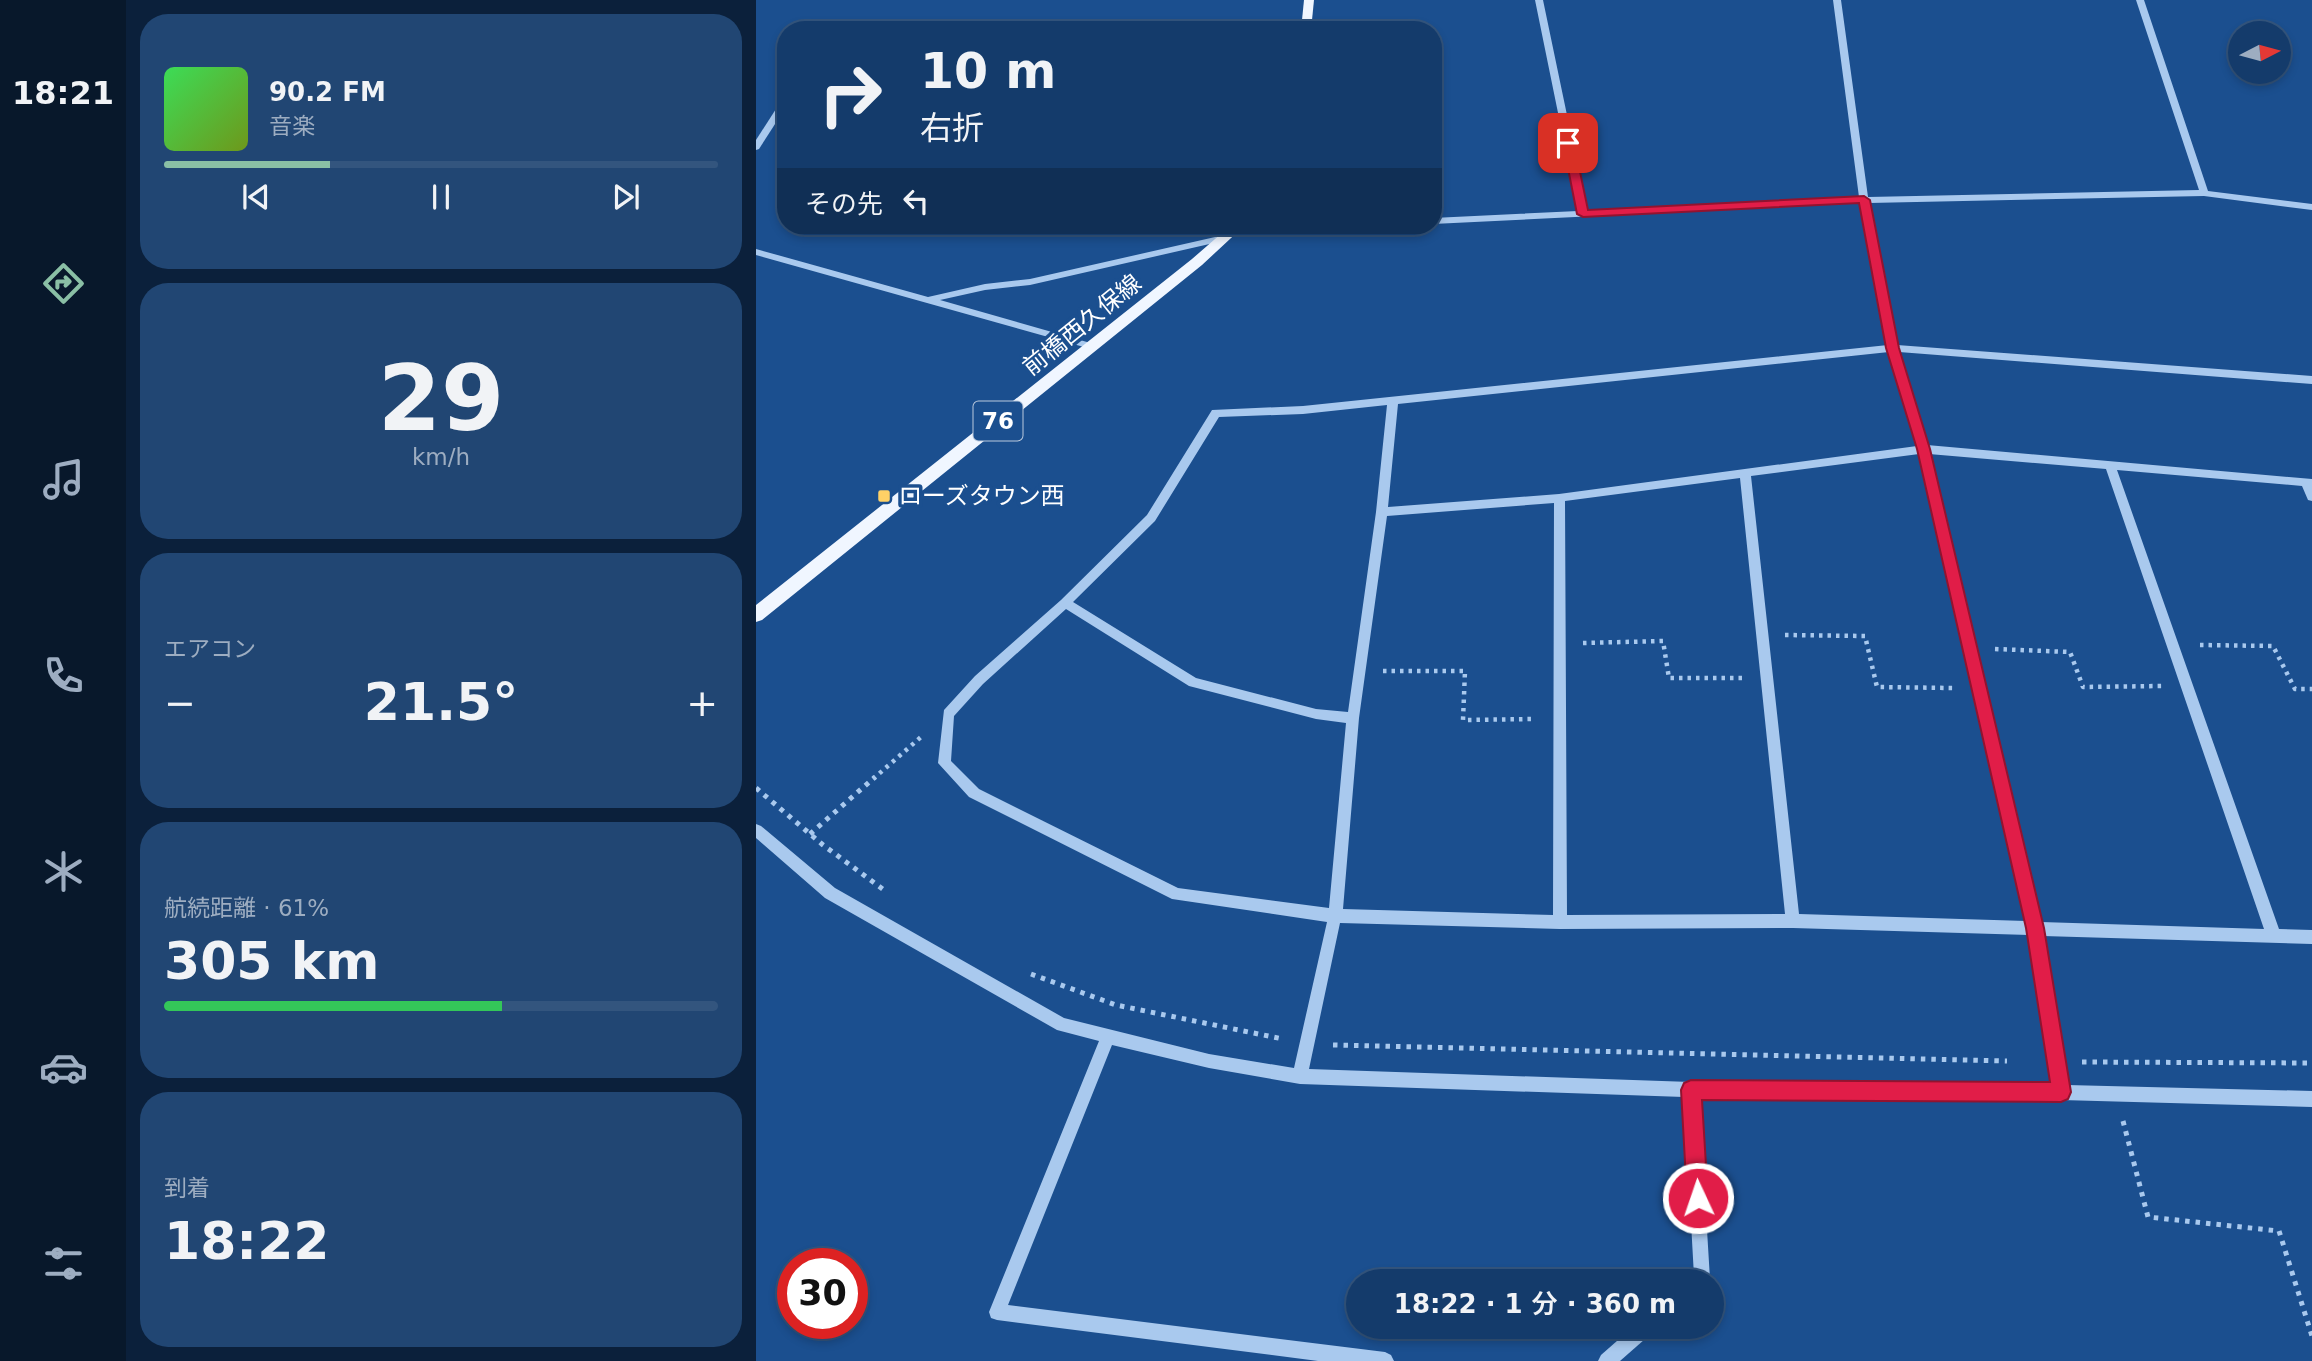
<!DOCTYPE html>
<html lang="ja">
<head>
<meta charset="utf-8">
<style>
  :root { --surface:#143b6b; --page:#214673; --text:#f1f3f6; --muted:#9dadc1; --line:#33557e; --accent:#8abfa5 }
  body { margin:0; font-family:"DejaVu Sans","Noto Sans JP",sans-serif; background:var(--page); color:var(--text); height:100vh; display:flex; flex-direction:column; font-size:26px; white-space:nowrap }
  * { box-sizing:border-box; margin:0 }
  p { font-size:23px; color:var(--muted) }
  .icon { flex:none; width:38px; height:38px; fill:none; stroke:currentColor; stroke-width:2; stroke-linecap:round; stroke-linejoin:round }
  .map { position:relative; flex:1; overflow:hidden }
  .details { display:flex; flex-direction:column; gap:14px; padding:14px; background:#0b203b; width:630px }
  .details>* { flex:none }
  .guide { position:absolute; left:21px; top:21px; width:665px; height:214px; border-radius:28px; box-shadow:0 4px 10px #0003,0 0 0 2px var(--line); background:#143b6b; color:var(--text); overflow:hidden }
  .needle { width:46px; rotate:84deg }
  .controls { position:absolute; left:1472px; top:21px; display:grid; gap:14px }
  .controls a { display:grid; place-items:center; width:63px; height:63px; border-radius:50%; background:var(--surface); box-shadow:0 4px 10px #0003,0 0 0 2px var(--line); font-size:35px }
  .speed { position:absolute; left:21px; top:1248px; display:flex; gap:14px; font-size:35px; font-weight:700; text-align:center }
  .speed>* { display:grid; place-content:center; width:91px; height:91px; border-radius:50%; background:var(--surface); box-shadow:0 4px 10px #0003,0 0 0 2px var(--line); line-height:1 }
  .speed .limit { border:10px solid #d22; background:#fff; color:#111 }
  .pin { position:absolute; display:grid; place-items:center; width:60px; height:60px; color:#fff; margin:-30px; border-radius:14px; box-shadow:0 4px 10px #0006 }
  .me { position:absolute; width:77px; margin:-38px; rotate:357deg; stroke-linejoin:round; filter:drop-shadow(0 0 5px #0008) }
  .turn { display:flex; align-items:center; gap:24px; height:147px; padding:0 28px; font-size:32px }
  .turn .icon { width:91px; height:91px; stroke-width:2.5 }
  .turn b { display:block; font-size:49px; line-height:60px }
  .then { display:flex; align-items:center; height:66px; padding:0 28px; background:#0003; gap:14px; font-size:26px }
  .big { font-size:52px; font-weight:600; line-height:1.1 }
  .details .tile { flex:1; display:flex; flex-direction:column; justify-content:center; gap:10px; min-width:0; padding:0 24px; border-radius:28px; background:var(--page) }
  .details .dial { align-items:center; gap:0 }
  .dial b { font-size:91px; line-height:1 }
  .song { display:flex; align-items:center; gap:21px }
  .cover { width:84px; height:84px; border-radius:10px; background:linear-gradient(135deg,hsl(130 70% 55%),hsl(80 70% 35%)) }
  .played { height:7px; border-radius:4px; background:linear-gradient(90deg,var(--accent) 30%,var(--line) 30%) }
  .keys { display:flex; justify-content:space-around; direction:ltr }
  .heat { display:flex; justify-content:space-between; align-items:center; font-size:38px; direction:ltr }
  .charge { height:10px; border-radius:5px; background:linear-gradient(90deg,#34c759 61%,var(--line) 0) }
  .trip { position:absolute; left:590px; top:1269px; width:378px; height:70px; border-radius:35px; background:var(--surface); box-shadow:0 4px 10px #0003,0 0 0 2px var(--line); font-weight:600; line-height:70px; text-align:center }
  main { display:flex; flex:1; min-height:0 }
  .tab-bar { display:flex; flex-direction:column; width:126px; justify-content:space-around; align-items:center; background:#08182b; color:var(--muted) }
  .tab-bar .icon { width:49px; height:49px }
  .tab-bar .selected { color:var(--accent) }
  .tab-bar b { font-size:32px; color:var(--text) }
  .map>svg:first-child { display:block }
</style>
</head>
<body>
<main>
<nav class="tab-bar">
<b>18:21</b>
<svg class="icon selected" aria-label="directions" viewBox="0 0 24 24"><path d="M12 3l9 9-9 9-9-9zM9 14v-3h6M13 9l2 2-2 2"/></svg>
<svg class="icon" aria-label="music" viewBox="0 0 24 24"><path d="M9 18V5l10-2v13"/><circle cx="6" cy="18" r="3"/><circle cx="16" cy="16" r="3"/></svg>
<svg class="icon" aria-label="phone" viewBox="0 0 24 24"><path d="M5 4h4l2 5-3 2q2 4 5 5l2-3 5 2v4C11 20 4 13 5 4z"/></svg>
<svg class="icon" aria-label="climate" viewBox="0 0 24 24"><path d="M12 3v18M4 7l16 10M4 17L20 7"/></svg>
<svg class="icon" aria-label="car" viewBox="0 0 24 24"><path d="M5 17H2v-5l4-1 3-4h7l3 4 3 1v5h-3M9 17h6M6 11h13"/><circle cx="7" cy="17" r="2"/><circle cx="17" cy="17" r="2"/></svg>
<svg class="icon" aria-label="filters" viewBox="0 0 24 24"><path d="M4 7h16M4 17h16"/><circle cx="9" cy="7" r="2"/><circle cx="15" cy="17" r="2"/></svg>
</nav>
<section class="details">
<div class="tile">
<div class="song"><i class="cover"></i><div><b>90.2 FM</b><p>音楽</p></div></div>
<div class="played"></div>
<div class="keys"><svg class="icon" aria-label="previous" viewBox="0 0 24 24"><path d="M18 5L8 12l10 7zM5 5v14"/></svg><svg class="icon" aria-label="pause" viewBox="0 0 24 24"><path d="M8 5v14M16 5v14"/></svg><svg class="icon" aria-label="next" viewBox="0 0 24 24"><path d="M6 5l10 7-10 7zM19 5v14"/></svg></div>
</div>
<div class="tile dial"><b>29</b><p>km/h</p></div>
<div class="tile"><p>エアコン</p>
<div class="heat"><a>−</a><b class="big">21.5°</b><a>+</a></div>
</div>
<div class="tile"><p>航続距離 · 61%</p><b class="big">305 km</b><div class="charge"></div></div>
<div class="tile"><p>到着</p><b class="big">18:22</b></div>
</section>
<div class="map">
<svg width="1556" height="1361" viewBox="0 0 1556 1361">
  <rect width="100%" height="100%" fill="#1b4f8f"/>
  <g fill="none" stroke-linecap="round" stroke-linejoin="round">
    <!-- path-far1 -->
    <g stroke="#a9c9ee" stroke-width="4.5" stroke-dasharray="3.5 5" stroke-linecap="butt">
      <polyline points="1029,635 1109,636 1121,687 1197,688"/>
      <polyline points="827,643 907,641 913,678 986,678"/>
      <polyline points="1444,645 1517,646 1539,689 1556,689"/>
      <polyline points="1239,649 1314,652 1327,687 1406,686"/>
      <polyline points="627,671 709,671 707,720 778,719"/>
      <polyline points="117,779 165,737"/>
    </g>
    <!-- path -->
    <g stroke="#a9c9ee" stroke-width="5" stroke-dasharray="4.5 6" stroke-linecap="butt">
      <polyline points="0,788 67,845 128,890"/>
      <polyline points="54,834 119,777"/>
      <polyline points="275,974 360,1005 527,1039"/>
      <polyline points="577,1045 1251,1061"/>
      <polyline points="1326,1062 1556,1063"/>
      <polyline points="1367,1121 1392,1217 1523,1231 1556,1336"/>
    </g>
    <!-- minor -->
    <g fill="#a9c9ee" fill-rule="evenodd">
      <path d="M 779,0 L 787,0 L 831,211 L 1103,197 L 1077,0 L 1085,0 L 1112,197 L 1443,190 L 1380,0 L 1388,0 L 1452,191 L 1556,204 L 1556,210 L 1448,196 L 1113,203 L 1141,345 L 1556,376 L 1556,384 L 1143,352 L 1171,445 L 1556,479 L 1556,501 L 1552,500 L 1546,486 L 1361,470 L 1523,929 L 1556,930 L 1556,944 L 1287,936 L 1311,1085 L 1556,1091 L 1556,1107 L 1305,1100 L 943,1098 L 954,1279 L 953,1281 L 936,1281 L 938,1276 L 928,1097 L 544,1084 L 453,1068 L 356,1045 L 252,1305 L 629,1352 L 635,1355 L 638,1361 L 562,1361 L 241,1320 L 235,1318 L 233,1312 L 343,1041 L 301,1030 L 69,898 L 0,838 L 0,824 L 5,826 L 79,888 L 308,1018 L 453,1054 L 538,1068 L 571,922 L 416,899 L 213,797 L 182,763 L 188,710 L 219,676 L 305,600 L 391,515 L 456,410 L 547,406 L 1132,345 L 1104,203 L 677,224 L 677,218 L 822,211 ZM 1133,352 L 1161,446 L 803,494 L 632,507 L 642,404 ZM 631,405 L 620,512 L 592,712 L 560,709 L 440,678 L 317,602 L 399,521 L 463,417 L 547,414 ZM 1163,454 L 1270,921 L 1043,914 L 995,476 ZM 1173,454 L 1350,469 L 1508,929 L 1285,922 ZM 984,478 L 1029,914 L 811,915 L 809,501 ZM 798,503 L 797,915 L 587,909 L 603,718 L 631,516 ZM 310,609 L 433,686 L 560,719 L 590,723 L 573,908 L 422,888 L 223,789 L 195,761 L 198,716 L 227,684 ZM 584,923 L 804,929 L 1037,928 L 1273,935 L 1296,1084 L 935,1082 L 553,1069 Z"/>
      <polygon points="27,98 30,98 30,107 3,149 0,150 0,140"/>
      <polygon points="468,235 473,238 471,240 274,285 229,290 184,300 338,344 340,346 335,349 0,255 0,249 172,297 229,284 274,279"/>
      <polygon points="878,1326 899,1326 897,1332 864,1361 842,1361 845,1355"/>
    </g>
    <!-- major -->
    <g fill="#f0f6ff" fill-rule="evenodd">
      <polygon points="548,0 558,0 555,30 545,30"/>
      <polygon points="474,226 488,226 446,265 6,620 0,622 0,605 436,259"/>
    </g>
  </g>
  <!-- route -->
  <polygon fill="#e11d48" stroke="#92132f" stroke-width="2" points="812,139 818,143 832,210 1108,196 1114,200 1143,348 1174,449 1288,928 1315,1092 1312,1099 1305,1102 946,1100 952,1198 949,1205 942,1208 934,1205 931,1198 925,1090 928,1083 935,1080 1294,1082 1270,928 1161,449 1130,348 1103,203 827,217 821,214 807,143"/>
  <!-- markers -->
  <rect fill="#ffd166" stroke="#1b4f8f" stroke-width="2.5" x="121" y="489" width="14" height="14" rx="3.5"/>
  <g text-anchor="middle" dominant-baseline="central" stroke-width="7" stroke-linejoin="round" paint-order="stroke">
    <!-- shield labels -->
    <rect fill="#1b4f8f" stroke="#bbcadd" stroke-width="2" x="217.5" y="401.5" width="49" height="39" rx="5"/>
    <g font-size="23" font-weight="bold" fill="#fff">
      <text x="242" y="421">76</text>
    </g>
    <!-- street labels -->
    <g font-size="24" fill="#fff" stroke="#1b4f8f">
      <text transform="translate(326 325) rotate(-39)">前橋西久保線</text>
    </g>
    <!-- poi labels -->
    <g font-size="24" fill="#fff" stroke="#1b4f8f" text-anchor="start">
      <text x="142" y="496">ローズタウン西</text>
    </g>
  </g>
</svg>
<div class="controls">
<a><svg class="needle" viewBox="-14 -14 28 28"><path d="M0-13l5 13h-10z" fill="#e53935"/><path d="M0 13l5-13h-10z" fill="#9dadc1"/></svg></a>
</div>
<div class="speed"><div class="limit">30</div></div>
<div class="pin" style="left:812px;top:143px;background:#d93025"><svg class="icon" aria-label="arrive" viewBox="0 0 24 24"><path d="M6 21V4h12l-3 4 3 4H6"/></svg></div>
<svg class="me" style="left:942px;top:1198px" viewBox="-20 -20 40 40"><circle r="17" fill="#e11d48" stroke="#fff" stroke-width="3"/><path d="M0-11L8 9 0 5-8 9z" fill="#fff"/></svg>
<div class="trip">18:22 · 1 分 · 360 m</div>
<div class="guide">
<div class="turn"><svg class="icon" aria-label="right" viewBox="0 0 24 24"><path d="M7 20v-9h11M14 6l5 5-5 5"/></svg><div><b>10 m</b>右折</div></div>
<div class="then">その先<svg class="icon" aria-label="left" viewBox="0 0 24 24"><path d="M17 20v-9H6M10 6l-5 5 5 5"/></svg></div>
</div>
</div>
</main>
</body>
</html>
